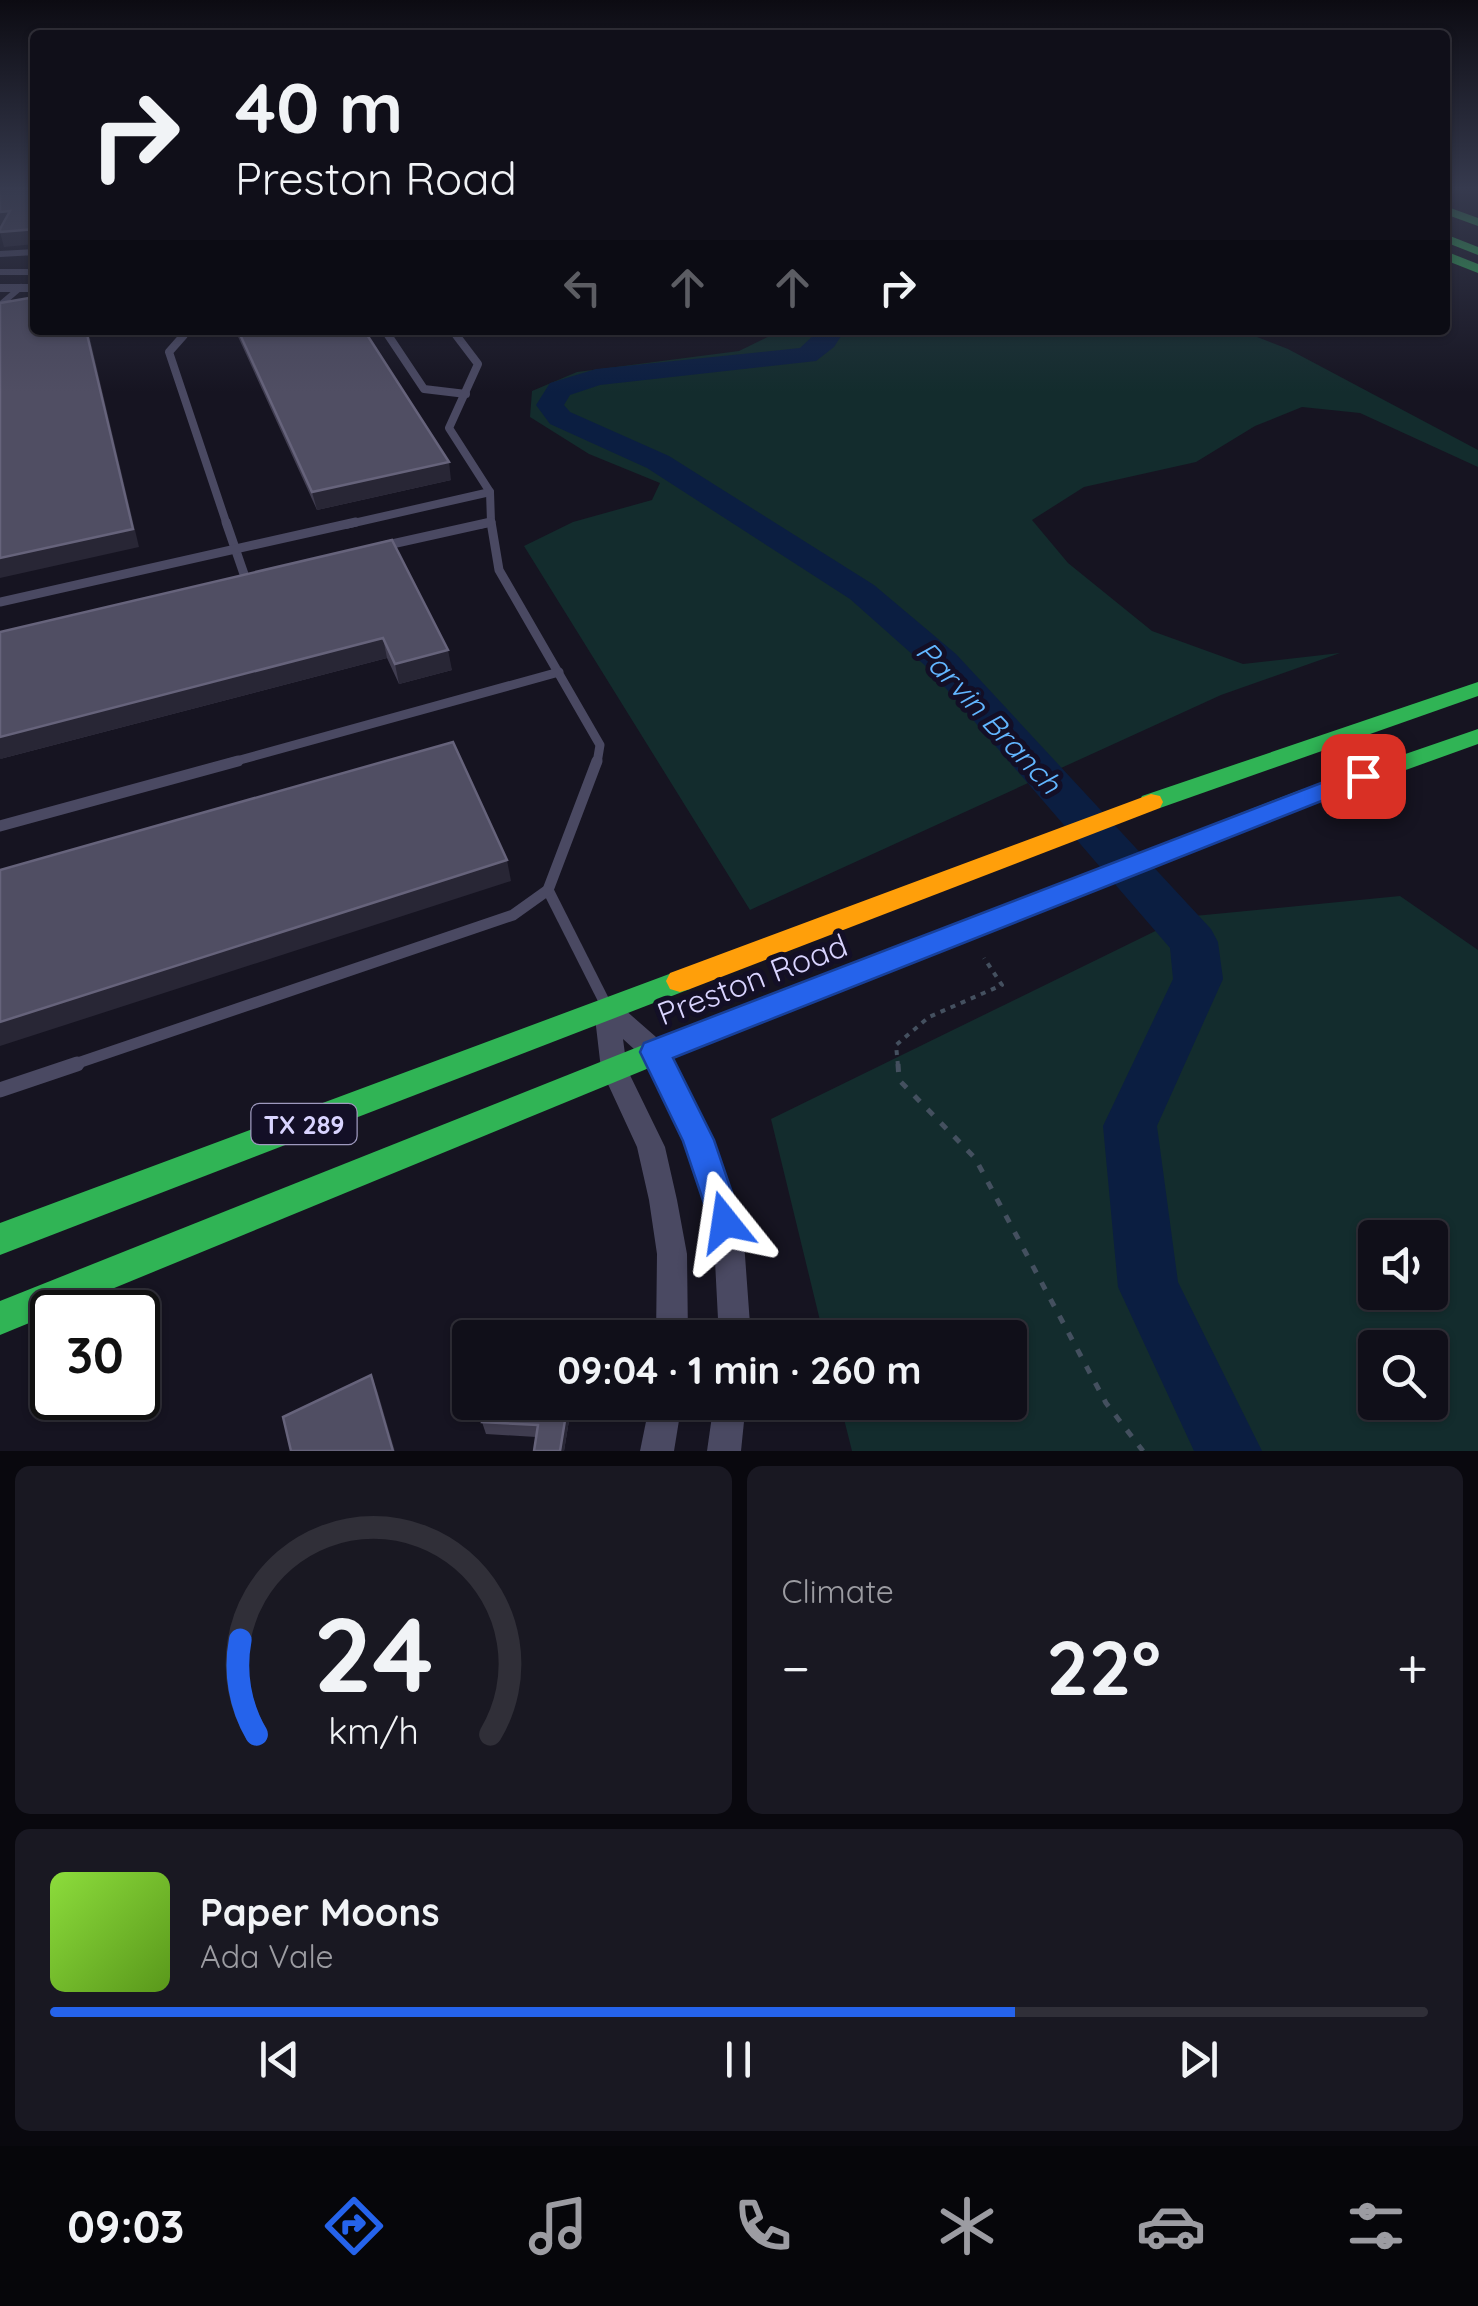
<!DOCTYPE html>
<html lang="en">
<head>
<meta charset="utf-8">
<style>
  :root { --surface:#100f19; --page:#191822; --text:#f1f3f6; --muted:#9c9ca2; --line:#302f38; --accent:#2563eb }
  body { margin:0; font-family:Quicksand,sans-serif; background:var(--page); color:var(--text); height:100vh; display:flex; flex-direction:column; font-size:38px; white-space:nowrap }
  * { box-sizing:border-box; margin:0 }
  p { font-size:32px; color:var(--muted) }
  .icon { flex:none; width:55px; height:55px; fill:none; stroke:currentColor; stroke-width:2; stroke-linecap:round; stroke-linejoin:round }
  .map { position:relative; height:1451px; overflow:hidden }
  .panel { display:flex; flex-direction:column; gap:15px; padding:15px; background:#09080e; flex:1 }
  .panel>* { flex:none }
  .hud { position:absolute; left:30px; top:30px; width:1420px; height:305px; border-radius:10px; box-shadow:0 2px 8px #0004,0 0 0 2px var(--line); background:#100f19; color:var(--text); overflow:hidden }
  .tools { position:absolute; left:1358px; top:1220px; display:grid; gap:20px }
  .tools a { display:grid; place-items:center; width:90px; height:90px; border-radius:10px; background:var(--surface); box-shadow:0 2px 8px #0004,0 0 0 2px var(--line); font-size:50px }
  .speed { position:absolute; left:30px; top:1290px; display:flex; gap:20px; font-size:50px; font-weight:700; text-align:center }
  .speed>* { display:grid; place-content:center; width:130px; height:130px; border-radius:50%; background:var(--surface); box-shadow:0 2px 8px #0004,0 0 0 2px var(--line); line-height:1 }
  .speed .limit { border:5px solid #111; border-radius:15px; background:#fff; color:#111 }
  .pin { position:absolute; display:grid; place-items:center; width:85px; height:85px; color:#fff; margin:-42px; border-radius:20px; box-shadow:0 5px 15px #0006 }
  .me { position:absolute; width:110px; margin:-55px; rotate:345deg; stroke-linejoin:round; filter:drop-shadow(0 0 8px #0008) }
  .turn { display:flex; align-items:center; gap:35px; height:210px; padding:0 40px; font-size:45px }
  .turn .icon { width:130px; height:130px; stroke-width:2.5 }
  .turn b { display:block; font-size:70px; line-height:85px }
  .lanes { display:flex; align-items:center; height:95px; padding:0 40px; background:#0003; justify-content:center; gap:50px; direction:ltr }
  .lanes .off { opacity:.35 }
  .big { font-size:75px; font-weight:800; line-height:1.1 }
  .panel .widget { flex:1; display:flex; flex-direction:column; justify-content:center; gap:15px; min-width:0; padding:0 35px; border-radius:15px; background:var(--page) }
  .panel .dial { align-items:center; gap:0 }
  .dial svg { height:260px; overflow:visible; fill:none; stroke:var(--line); stroke-width:7; stroke-linecap:round; text-anchor:middle }
  .dial text { fill:var(--text); stroke:none }
  .song { display:flex; align-items:center; gap:30px }
  .cover { width:120px; height:120px; border-radius:15px; background:linear-gradient(135deg,hsl(90 70% 55%),hsl(90 70% 35%)) }
  .played { height:10px; border-radius:5px; background:linear-gradient(90deg,var(--accent) 70%,var(--line) 70%) }
  .keys { display:flex; justify-content:space-around; direction:ltr }
  .heat { display:flex; justify-content:space-between; align-items:center; font-size:55px; direction:ltr }
  .panel .tiles { flex:1; display:grid; gap:15px; grid-template-columns:1fr 1fr }
  .widget:last-child { grid-column:span 2 }
  .trip { position:absolute; left:452px; top:1320px; width:575px; height:100px; border-radius:10px; background:var(--surface); box-shadow:0 2px 8px #0004,0 0 0 2px var(--line); font-weight:800; line-height:100px; text-align:center }
  .dock { display:flex; height:160px; justify-content:space-around; align-items:center; background:#06060a; color:var(--muted) }
  .dock .icon { width:70px; height:70px }
  .dock .on { color:var(--accent) }
  .dock b { font-size:45px; color:var(--text) }
  .map>svg:first-child { display:block }
</style>
</head>
<body>
<div class="map">
<svg width="1478" height="1451" viewBox="0 0 1478 1451">
  <rect width="100%" height="100%" fill="#161421"/>
  <!-- green -->
  <g fill="#132c2d" fill-rule="evenodd">
    <polygon points="782,330 1239,330 1288,349 1478,450 1478,467 1360,413 1302,407 1255,426 1196,462 1084,487 1032,520 1068,563 1152,631 1243,664 1340,653 1221,695 750,910 524,546 573,522 652,500 660,483 589,454 530,417 532,391 577,372 739,351"/>
    <path d="M 1400,896 L 1478,950 L 1478,1451 L 852,1451 L 840,1403 L 1010,1402 L 1010,1338 L 824,1337 L 771,1119 L 1184,917 ZM 1375,1238 L 1430,1238 L 1430,1292 L 1375,1292 ZM 1375,1348 L 1430,1348 L 1430,1402 L 1375,1402 Z"/>
  </g>
  <g fill="none" stroke-linecap="round" stroke-linejoin="round">
    <!-- river -->
    <polygon fill="#0b1e41" fill-rule="evenodd" points="819,330 845,330 834,347 816,361 600,385 570,395 564,405 570,412 669,456 874,585 956,654 1211,929 1218,942 1223,979 1157,1126 1178,1282 1262,1451 1194,1451 1118,1287 1103,1126 1173,979 1170,948 930,670 850,599 647,468 550,424 536,405 550,383 596,369 800,348"/>
    <!-- path-far1 -->
    <polyline stroke="#44505f" stroke-width="4" stroke-dasharray="5 6" stroke-linecap="butt" points="898,1066 896,1045 929,1017 1002,985 984,958"/>
    <!-- path -->
    <polyline stroke="#44505f" stroke-width="5" stroke-dasharray="8 11" stroke-linecap="butt" points="898,1064 899,1080 975,1158 1106,1403 1143,1451"/>
    <!-- lane-far4 -->
    <g stroke="#4a4962" stroke-width="6">
      <polyline points="0,254 35,252"/>
      <polyline points="0,272 35,272"/>
      <polyline points="0,305 21,287"/>
      <polyline points="385,330 390,337"/>
      <polyline points="453,330 458,337"/>
      <polyline points="182,337 188,330"/>
    </g>
    <!-- lane-far3 -->
    <g stroke="#4a4962" stroke-width="8">
      <polyline points="184,335 169,352 227,525"/>
      <polyline points="388,335 424,389 466,394"/>
      <polyline points="456,335 478,364 449,428 490,492 491,522 479,525"/>
      <polyline points="345,525 490,492"/>
    </g>
    <!-- lane-far2 -->
    <g stroke="#4a4962" stroke-width="9">
      <polyline points="226,522 245,577"/>
      <polyline points="491,522 499,570 600,745 597,763"/>
      <polyline points="383,546 491,522"/>
      <polyline points="0,602 356,522"/>
      <polyline points="229,763 559,672"/>
    </g>
    <!-- lane-far1 -->
    <g stroke="#4a4962" stroke-width="11">
      <polyline points="0,826 238,761"/>
      <polyline points="548,890 605,1003"/>
      <polyline points="69,1066 513,915 548,890 597,761"/>
    </g>
    <!-- lane -->
    <polyline stroke="#4a4962" stroke-width="15" points="0,1090 77,1064"/>
    <!-- street -->
    <g fill="#4a4962" fill-rule="evenodd">
      <rect x="0" y="284" width="35" height="8"/>
      <polygon points="607,999 616,1002 664,1044 725,1171 744,1242 751,1338 719,1338 714,1242 697,1171 645,1059 623,1039 627,1069 665,1147 677,1200 687,1254 688,1338 656,1338 657,1254 649,1200 637,1147 601,1069 594,1009 598,1002"/>
      <polygon points="650,1402 682,1402 674,1451 640,1451"/>
      <polygon points="714,1402 746,1402 741,1451 707,1451"/>
    </g>
    <!-- fast -->
    <g fill="#30b455" fill-rule="evenodd">
      <polygon points="1445,206 1478,218 1478,226 1445,214"/>
      <polygon points="1445,234 1478,247 1478,255 1445,242"/>
      <polygon points="1445,251 1478,264 1478,273 1445,260"/>
      <polygon points="1478,682 1478,696 1160,808 1142,808 1139,802 1142,796"/>
      <polygon points="1478,729 1478,744 1314,803 976,937 967,940 958,937 954,930 958,923 1298,791"/>
      <polygon points="680,970 690,973 694,981 690,989 0,1255 0,1223"/>
      <polygon points="678,1031 688,1034 693,1043 688,1052 0,1335 0,1301"/>
    </g>
    <!-- slow -->
    <g fill="#ff9f0a" fill-rule="evenodd">
      <polygon points="1151,794 1160,796 1163,802 1160,808 690,989 680,992 670,989 666,981 670,973"/>
      <polygon points="967,920 976,923 980,930 976,937 678,1055 668,1052 663,1043 668,1034"/>
    </g>
  </g>
  <!-- wall -->
  <g fill="#403d50">
    <polygon points="235,330 364,330 451,480 317,510"/>
    <polygon points="392,540 452,670 399,684 387,658 0,759"/>
    <polygon points="486,1402 572,1402 564,1451 536,1437 486,1434 482,1422"/>
  </g>
  <!-- shaded-wall -->
  <g fill="#282635">
    <polygon points="10,211 15,225 0,226 0,212"/>
    <polygon points="35,229 35,244 4,247 0,232"/>
    <polygon points="86,330 88,330 139,547 0,578 0,558"/>
    <polygon points="449,462 451,480 317,510 312,492"/>
    <polygon points="383,638 387,658 0,759 0,737"/>
    <polygon points="448,650 452,670 399,684 395,664"/>
    <polygon points="507,860 511,881 0,1046 0,1022"/>
    <polygon points="371,1375 378,1393 395,1451 393,1451"/>
    <polygon points="568,1402 572,1402 564,1451 560,1451"/>
  </g>
  <!-- building -->
  <g fill="#504e63" stroke="#66637b" stroke-width="2.5">
    <polygon points="0,189 35,189 35,229 0,232 0,229 10,211 0,212"/>
    <polygon points="35,297 35,330 86,330 133,529 0,558 0,303"/>
    <polygon points="238,330 364,330 449,462 312,492"/>
    <polygon points="392,540 448,650 395,664 383,638 0,737 0,632"/>
    <polygon points="453,742 507,860 0,1022 0,870"/>
    <polygon points="371,1375 393,1451 291,1451 283,1417"/>
    <polygon points="486,1402 568,1402 560,1451 534,1451 538,1425 482,1422"/>
  </g>
  <!-- sky -->
  <linearGradient id="sky" x2="0" y2="1"><stop stop-color="#0c0b12"/><stop offset="0.48" stop-color="#363a4e"/><stop offset="1" stop-color="#363a4e" stop-opacity="0"/></linearGradient>
  <rect width="1478" height="392" fill="url(#sky)"/>
  <!-- route -->
  <polygon fill="#2563eb" stroke="#184099" stroke-width="2.5" points="1363,767 1375,776 1372,781 673,1058 714,1140 742,1222 737,1233 725,1238 714,1233 683,1141 640,1052 644,1043"/>
  <g text-anchor="middle" dominant-baseline="central" stroke-width="10" stroke-linejoin="round" paint-order="stroke">
    <!-- shield labels -->
    <rect fill="#130f26" stroke="#9e99be" stroke-width="2.5" x="251.5" y="1104" width="105" height="40" rx="8"/>
    <g font-size="25" font-weight="bold" fill="#d9d4ff">
      <text x="304" y="1124">TX 289</text>
    </g>
    <!-- water labels -->
    <g font-size="30" font-style="italic" fill="#62b6ff" stroke="#130f26">
      <text transform="translate(989 717) rotate(47)">Parvin Branch</text>
    </g>
    <!-- near-street labels -->
    <g font-size="32" fill="#d9d4ff" stroke="#130f26">
      <text transform="translate(752 979) rotate(-21)">Preston Road</text>
    </g>
  </g>
</svg>
<div class="tools">
<a><svg class="icon" aria-label="sound" viewBox="0 0 24 24"><path d="M4 9h4l5-4v14l-5-4H4zM17 9q2 3 0 6"/></svg></a>
<a><svg class="icon" aria-label="search" viewBox="0 0 24 24"><circle cx="10" cy="10" r="6"/><path d="M15 15l6 6"/></svg></a>
</div>
<div class="speed"><div class="limit">30</div></div>
<div class="pin" style="left:1363px;top:776px;background:#d93025"><svg class="icon" aria-label="arrive" viewBox="0 0 24 24"><path d="M6 21V4h12l-3 4 3 4H6"/></svg></div>
<svg class="me" style="left:725px;top:1222px" viewBox="-20 -20 40 40"><path d="M0-17L14 15 0 8-14 15z" fill="#2563eb" stroke="#fff" stroke-width="4"/></svg>
<div class="trip">09:04 · 1 min · 260 m</div>
<div class="hud">
<div class="turn"><svg class="icon" aria-label="right" viewBox="0 0 24 24"><path d="M7 20v-9h11M14 6l5 5-5 5"/></svg><div><b>40 m</b>Preston Road</div></div>
<div class="lanes"><svg class="icon off" aria-label="left" viewBox="0 0 24 24"><path d="M17 20v-9H6M10 6l-5 5 5 5"/></svg><svg class="icon off" aria-label="ahead" viewBox="0 0 24 24"><path d="M12 20V5M6 11l6-6 6 6"/></svg><svg class="icon off" aria-label="ahead" viewBox="0 0 24 24"><path d="M12 20V5M6 11l6-6 6 6"/></svg><svg class="icon" aria-label="right" viewBox="0 0 24 24"><path d="M7 20v-9h11M14 6l5 5-5 5"/></svg></div>
</div>
</div>
<section class="panel">
<div class="tiles">
<div class="widget dial"><svg viewBox="0 0 100 80">
<path d="M14 69A42 42 0 1 1 86 69"/>
<path d="M14 69A42 42 0 0 1 9 40" stroke="#2563eb"/>
<text x="50" y="56" font-size="32" font-weight="700">24</text>
<text x="50" y="72" font-size="11">km/h</text>
</svg></div>
<div class="widget"><p>Climate</p>
<div class="heat"><a>−</a><b class="big">22°</b><a>+</a></div>
</div>
<div class="widget">
<div class="song"><i class="cover"></i><div><b>Paper Moons</b><p>Ada Vale</p></div></div>
<div class="played"></div>
<div class="keys"><svg class="icon" aria-label="previous" viewBox="0 0 24 24"><path d="M18 5L8 12l10 7zM5 5v14"/></svg><svg class="icon" aria-label="pause" viewBox="0 0 24 24"><path d="M8 5v14M16 5v14"/></svg><svg class="icon" aria-label="next" viewBox="0 0 24 24"><path d="M6 5l10 7-10 7zM19 5v14"/></svg></div>
</div>
</div>
</section>
<nav class="dock">
<b>09:03</b>
<svg class="icon on" aria-label="directions" viewBox="0 0 24 24"><path d="M12 3l9 9-9 9-9-9zM9 14v-3h6M13 9l2 2-2 2"/></svg>
<svg class="icon" aria-label="music" viewBox="0 0 24 24"><path d="M9 18V5l10-2v13"/><circle cx="6" cy="18" r="3"/><circle cx="16" cy="16" r="3"/></svg>
<svg class="icon" aria-label="phone" viewBox="0 0 24 24"><path d="M5 4h4l2 5-3 2q2 4 5 5l2-3 5 2v4C11 20 4 13 5 4z"/></svg>
<svg class="icon" aria-label="climate" viewBox="0 0 24 24"><path d="M12 3v18M4 7l16 10M4 17L20 7"/></svg>
<svg class="icon" aria-label="car" viewBox="0 0 24 24"><path d="M5 17H2v-5l4-1 3-4h7l3 4 3 1v5h-3M9 17h6M6 11h13"/><circle cx="7" cy="17" r="2"/><circle cx="17" cy="17" r="2"/></svg>
<svg class="icon" aria-label="filters" viewBox="0 0 24 24"><path d="M4 7h16M4 17h16"/><circle cx="9" cy="7" r="2"/><circle cx="15" cy="17" r="2"/></svg>
</nav>
</body>
</html>
